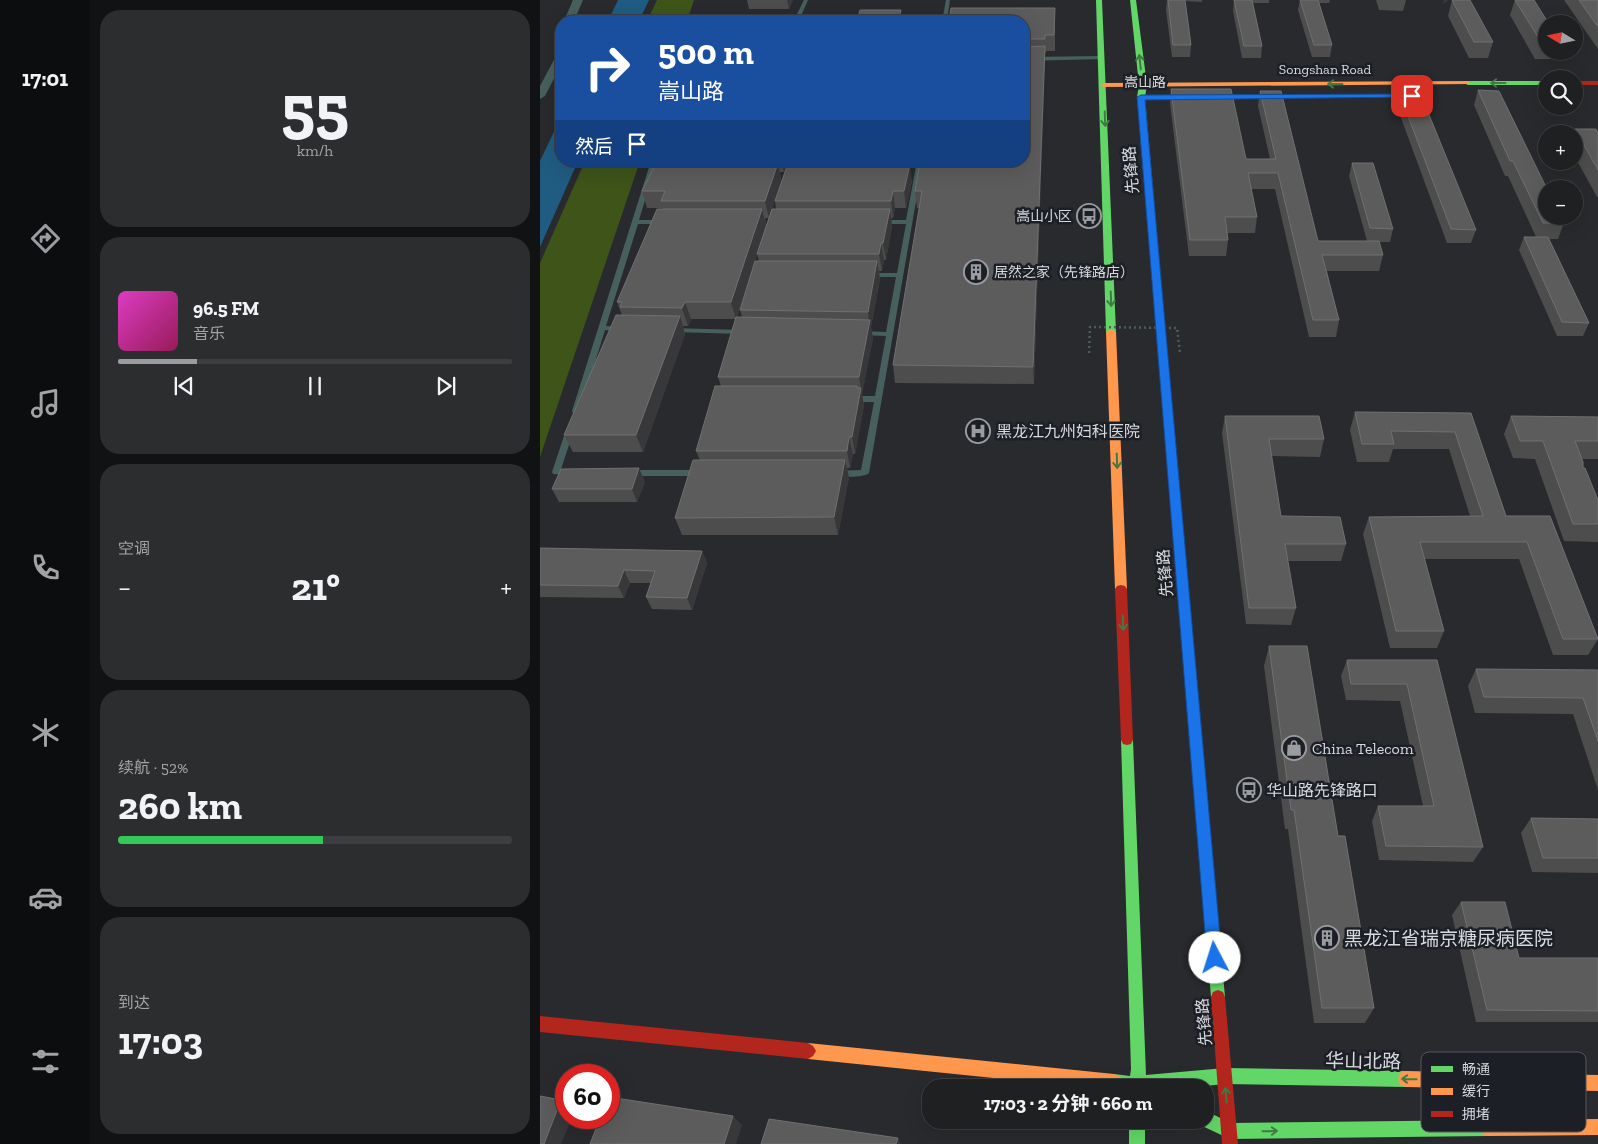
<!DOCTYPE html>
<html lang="zh">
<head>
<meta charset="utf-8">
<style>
  :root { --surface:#1e2022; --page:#2b2d2f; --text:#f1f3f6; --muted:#a1a3a5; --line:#3c3e40; --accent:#9a9ca0 }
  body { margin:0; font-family:"Zilla Slab","Noto Sans SC",serif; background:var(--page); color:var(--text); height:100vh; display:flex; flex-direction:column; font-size:19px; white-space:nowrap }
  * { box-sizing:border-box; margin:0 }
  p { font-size:16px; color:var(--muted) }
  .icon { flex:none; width:28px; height:28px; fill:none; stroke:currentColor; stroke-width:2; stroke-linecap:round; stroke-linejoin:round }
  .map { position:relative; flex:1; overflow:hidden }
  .details { display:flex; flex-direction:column; gap:10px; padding:10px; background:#101213; width:450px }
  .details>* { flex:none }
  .top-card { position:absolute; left:15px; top:15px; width:475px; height:152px; border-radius:20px; box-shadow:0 5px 20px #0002,0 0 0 1px var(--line); background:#1a4fa0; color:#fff; overflow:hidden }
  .needle { width:32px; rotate:280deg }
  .buttons { position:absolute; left:998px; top:15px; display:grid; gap:10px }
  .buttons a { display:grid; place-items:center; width:45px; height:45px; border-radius:50%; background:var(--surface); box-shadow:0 5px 20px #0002,0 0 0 1px var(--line); font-size:25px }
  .speed { position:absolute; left:15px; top:1064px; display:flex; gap:10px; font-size:25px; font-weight:700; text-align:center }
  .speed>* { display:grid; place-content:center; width:65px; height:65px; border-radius:50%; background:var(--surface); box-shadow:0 5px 20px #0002,0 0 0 1px var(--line); line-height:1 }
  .speed .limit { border:8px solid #d22; background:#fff; color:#111 }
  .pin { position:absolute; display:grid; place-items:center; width:42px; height:42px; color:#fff; margin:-21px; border-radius:10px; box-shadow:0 2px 8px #0006 }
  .me { position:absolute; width:55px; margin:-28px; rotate:355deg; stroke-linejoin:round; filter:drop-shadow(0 0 4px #0008) }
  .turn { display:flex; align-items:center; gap:18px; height:105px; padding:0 20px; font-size:22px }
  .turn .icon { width:65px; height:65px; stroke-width:2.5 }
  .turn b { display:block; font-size:35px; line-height:42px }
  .then { display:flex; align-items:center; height:48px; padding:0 20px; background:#0003; gap:10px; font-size:19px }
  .big { font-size:38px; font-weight:700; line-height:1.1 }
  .details .widget { flex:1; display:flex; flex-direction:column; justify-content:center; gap:8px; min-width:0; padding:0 18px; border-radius:20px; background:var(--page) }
  .details .dial { align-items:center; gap:0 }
  .dial b { font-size:65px; line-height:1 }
  .song { display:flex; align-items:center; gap:15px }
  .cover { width:60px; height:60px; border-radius:8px; background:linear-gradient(135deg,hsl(310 70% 55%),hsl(330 70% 35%)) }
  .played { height:5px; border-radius:2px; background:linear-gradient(90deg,var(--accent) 20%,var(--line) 20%) }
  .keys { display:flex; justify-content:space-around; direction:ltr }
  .heat { display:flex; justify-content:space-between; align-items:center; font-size:28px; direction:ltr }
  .charge { height:8px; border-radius:4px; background:linear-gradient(90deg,#34c759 52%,var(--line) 0) }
  .trip { position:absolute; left:382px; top:1079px; width:292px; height:50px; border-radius:20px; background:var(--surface); box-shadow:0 5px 20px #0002,0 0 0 1px var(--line); font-weight:700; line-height:50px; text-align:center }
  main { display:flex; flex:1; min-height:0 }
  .tabs { display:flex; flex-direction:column; width:90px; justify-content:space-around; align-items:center; background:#0c0d0e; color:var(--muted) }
  .tabs .icon { width:35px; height:35px }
  .tabs .selected { color:var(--accent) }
  .tabs b { font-size:22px; color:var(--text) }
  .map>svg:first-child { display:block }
</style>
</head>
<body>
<main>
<nav class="tabs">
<b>17:01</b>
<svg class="icon selected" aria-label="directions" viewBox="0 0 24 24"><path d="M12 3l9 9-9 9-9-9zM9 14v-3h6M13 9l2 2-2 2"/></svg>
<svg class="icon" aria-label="music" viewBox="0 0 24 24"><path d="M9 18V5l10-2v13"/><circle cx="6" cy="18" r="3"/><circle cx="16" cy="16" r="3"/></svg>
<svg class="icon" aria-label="phone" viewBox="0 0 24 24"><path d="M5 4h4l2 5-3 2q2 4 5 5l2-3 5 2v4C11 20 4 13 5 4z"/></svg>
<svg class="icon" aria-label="climate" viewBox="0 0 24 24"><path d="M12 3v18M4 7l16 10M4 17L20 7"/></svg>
<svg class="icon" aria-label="car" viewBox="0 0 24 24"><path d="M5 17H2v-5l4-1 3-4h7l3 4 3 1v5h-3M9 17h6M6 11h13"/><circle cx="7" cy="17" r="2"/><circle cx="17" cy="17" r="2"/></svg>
<svg class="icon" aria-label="filters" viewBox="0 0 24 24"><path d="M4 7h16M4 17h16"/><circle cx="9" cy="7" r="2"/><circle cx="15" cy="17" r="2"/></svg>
</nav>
<section class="details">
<div class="widget dial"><b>55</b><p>km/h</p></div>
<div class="widget">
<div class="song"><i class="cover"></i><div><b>96.5 FM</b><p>音乐</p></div></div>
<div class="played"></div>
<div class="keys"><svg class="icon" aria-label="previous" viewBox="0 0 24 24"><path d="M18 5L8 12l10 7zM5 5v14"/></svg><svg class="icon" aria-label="pause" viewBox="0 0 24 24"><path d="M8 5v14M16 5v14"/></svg><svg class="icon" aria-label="next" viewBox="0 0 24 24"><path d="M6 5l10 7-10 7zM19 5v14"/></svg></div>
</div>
<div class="widget"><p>空调</p>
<div class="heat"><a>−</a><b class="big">21°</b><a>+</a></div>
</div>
<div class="widget"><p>续航 · 52%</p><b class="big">260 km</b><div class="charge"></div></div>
<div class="widget"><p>到达</p><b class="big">17:03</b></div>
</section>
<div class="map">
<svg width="1058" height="1144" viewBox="0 0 1058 1144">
  <rect width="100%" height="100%" fill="#282a2d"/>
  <!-- green -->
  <g fill="#3e5419">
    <polygon points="117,0 154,0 147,21 107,21"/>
    <polygon points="45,161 100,161 0,457 0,263"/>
  </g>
  <!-- water -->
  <g fill="#205c81">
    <polygon points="78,0 109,0 99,21 68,21"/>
    <polygon points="21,117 21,161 38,161 0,247 0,161"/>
  </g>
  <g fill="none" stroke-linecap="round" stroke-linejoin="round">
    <!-- lane -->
    <g fill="#48605d" fill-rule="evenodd">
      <polygon points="264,0 268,0 261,16 328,16 331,18 328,20 174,20 173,21 168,21 170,17 172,16 256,16"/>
      <polygon points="406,0 410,0 407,21 403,21 403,20 351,20 348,18 351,16 403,16"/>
      <polygon points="562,56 564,57 564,59 484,61 484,57"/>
      <polygon points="111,161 117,161 99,220 122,220 125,222 122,224 98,224 66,326 80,327 84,329 80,331 65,330 40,411 39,413 33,413 32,411"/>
      <path d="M 377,161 L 383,161 L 329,473 C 324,478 298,478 293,473 L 294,471 L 321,470 L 334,402 L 311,402 L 307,399 L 311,396 L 335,396 L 346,336 L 321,335 L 317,333 L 321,331 L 346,332 L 356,277 L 327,277 L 324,275 L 327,273 L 357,273 L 366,224 L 340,224 L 337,222 L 340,220 L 366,220 Z"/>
      <polygon points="130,328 203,330 207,332 203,334 133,332 130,332"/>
      <polygon points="30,427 34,430 21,469 29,469 33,472 29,475 13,474 12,472 26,430"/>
      <polygon points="90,470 159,470 163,473 159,476 90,476 86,473"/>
    </g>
    <!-- street -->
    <g fill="#48605d" fill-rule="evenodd">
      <polygon points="33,0 43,0 34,21 24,21"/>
      <polygon points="21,53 21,65 5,96 0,99 0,86 16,56"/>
    </g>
    <!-- fast -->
    <g fill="#63d668" fill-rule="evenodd">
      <polygon points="556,0 562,0 576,332 571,335 566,332"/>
      <polygon points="590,0 596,0 607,85 605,97 638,476 633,480 628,476 597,97 599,85"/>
      <polygon points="1006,81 1006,85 928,85 924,83 928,81"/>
      <polygon points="587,735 591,736 593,740 606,1075 685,1068 866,1071 872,1073 874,1079 872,1085 866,1087 685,1084 644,1088 568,1088 566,1082 568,1076 574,1074 590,1076 591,1069 581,740 583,736"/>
      <polygon points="657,744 662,746 663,750 685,997 683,1002 678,1004 673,1002 671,997 651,750 652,746"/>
      <polygon points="666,1111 691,1123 948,1120 954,1122 956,1128 954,1134 948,1136 690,1139 660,1125 658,1120 666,1120"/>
      <rect x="589" y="1120" width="16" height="24"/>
    </g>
    <!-- slow -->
    <g fill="#ff974d" fill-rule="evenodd">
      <polygon points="928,81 930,82 930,84 564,87 560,85 564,83"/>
      <polygon points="571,329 576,332 587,589 585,592 577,592 575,589 566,332"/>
      <polygon points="633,472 638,476 663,750 662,754 657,756 652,754 651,750 628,476"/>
      <polygon points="268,1043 574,1074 580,1076 582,1082 580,1088 551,1088 268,1059 263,1056 260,1051 263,1046"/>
      <polygon points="866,1071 1058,1075 1058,1091 866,1087 860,1085 858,1079 860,1073"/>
      <polygon points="1058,1119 1058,1135 948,1136 942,1134 940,1128 942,1122 948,1120"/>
    </g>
    <!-- jam -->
    <g fill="#b3261e" fill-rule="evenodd">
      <rect x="1034" y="81" width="24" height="4"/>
      <polygon points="581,585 585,586 587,589 593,740 591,744 587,745 583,744 581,740 575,589 577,586"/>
      <polygon points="678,990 683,992 685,997 698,1144 682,1144 671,997 673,992"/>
      <polygon points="0,1016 268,1043 273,1046 276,1051 273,1056 268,1059 0,1032"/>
    </g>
    <!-- path-bridge -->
    <polyline stroke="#4e5c5c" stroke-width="2.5" stroke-dasharray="2 3" stroke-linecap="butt" points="549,353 550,327 637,328 640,353"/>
  </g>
  <!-- wall -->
  <g fill="#4d4d4e" fill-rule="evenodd">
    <polygon points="207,0 253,0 249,9 209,9"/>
    <polygon points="627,0 662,0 662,2 645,1 651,45 650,57 632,57 626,10"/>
    <polygon points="694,0 729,0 729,3 712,3 722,46 721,58 702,58 693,11"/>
    <polygon points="760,0 790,0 789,3 779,3 792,45 790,57 772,57 758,10"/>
    <polygon points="836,0 866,0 863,11 839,10"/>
    <polygon points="912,0 953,42 948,58 929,58 908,16"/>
    <polygon points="975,0 994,0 1006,24 1006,51 1018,51 1015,59 995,59 970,15"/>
    <polygon points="1024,0 1058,0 1058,49"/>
    <polygon points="484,21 515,24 515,51 506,51 505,55 494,384 355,383 353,365 379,208 377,208 375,191 484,161"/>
    <polygon points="631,89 706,159 730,159 718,106 720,91 778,241 827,241 809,176 812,163 853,229 850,242 839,242 843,255 839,271 787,271 799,320 796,337 769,337 735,189 711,189 717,217 715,233 687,233 688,240 686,256 649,256 630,104"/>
    <polygon points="938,90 1024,223 1018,239 1009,239 1049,323 1043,336 1017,336 979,250 984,237 996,237 968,176 965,176 934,105"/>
    <polygon points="860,95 936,230 931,243 907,243 857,107"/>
    <polygon points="1035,129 1058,133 1058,197 1057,197 1034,155 1033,134"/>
    <path d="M 122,161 L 247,161 L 244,172 L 240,172 L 241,180 L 229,218 L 225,218 L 226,226 L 236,209 L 235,201 L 252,163 L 251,161 L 362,161 L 361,164 L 372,181 L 366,208 L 355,208 L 353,218 L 351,218 L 352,226 L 346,260 L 344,260 L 342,271 L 339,271 L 340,279 L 331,327 L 333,338 L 322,394 L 324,406 L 315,454 L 313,454 L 310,468 L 307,468 L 309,477 L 298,535 L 142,535 L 135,518 L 160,460 L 156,451 L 181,386 L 178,377 L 196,319 L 151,319 L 148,326 L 143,326 L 145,334 L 103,452 L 33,452 L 24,435 L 82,315 L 77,302 L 123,209 L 123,208 L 107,208 L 102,191 L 123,163 ZM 217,254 L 219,261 L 200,310 L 202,317 L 197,317 Z"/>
    <polygon points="815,412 931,413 966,516 1010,516 1058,639 1048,655 1013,655 979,559 884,559 904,631 897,648 850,648 823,534 829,517 930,516 909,449 853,449 849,462 817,462 810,430"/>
    <polygon points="685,416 784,439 780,457 731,456 741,516 806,544 801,561 748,561 756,608 751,625 706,624 682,433"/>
    <polygon points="971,416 1058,417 1058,459 1042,459 1043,468 1058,500 1058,542 1024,541 995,459 973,458 964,434"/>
    <polygon points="105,482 97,502 19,502 12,489"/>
    <polygon points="0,548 162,551 167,563 152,610 112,609 106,597 111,583 90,583 84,598 0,597"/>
    <polygon points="729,646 798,836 834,1008 825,1023 774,1023 748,829 745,829 724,666"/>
    <polygon points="807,660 897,660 943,847 933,862 839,860 832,821 838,806 883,806 860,701 806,700 801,676"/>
    <polygon points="936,669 1058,670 1058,790 1033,714 935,713 928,686"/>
    <polygon points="991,818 1058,819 1058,873 992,872 981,833"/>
    <polygon points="921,902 979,958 1058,958 1058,1022 936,1022 912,915"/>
  </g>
  <!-- shaded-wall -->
  <g fill="#38383a">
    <polygon points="247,0 253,0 249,9"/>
    <polygon points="904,0 909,0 902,4"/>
    <polygon points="361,10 362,21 358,21"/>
    <polygon points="505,46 505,62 494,384 493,367"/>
    <polygon points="241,161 247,161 244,172"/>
    <polygon points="238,163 241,180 229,218 225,201"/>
    <polygon points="370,164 372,181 366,208 364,191"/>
    <polygon points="353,191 355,208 353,218 351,201"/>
    <polygon points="222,209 226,226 196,319 191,302"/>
    <polygon points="350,209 352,226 346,260 343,243"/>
    <polygon points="341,243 344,260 342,271 339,254"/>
    <polygon points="337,261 340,279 331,327 333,338 322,394 319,377 329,323 328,312"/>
    <polygon points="145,302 151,319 148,326 142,308"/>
    <polygon points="140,316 145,334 103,452 96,435"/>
    <polygon points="317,386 319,397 321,388 324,406 315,454 312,437"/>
    <polygon points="309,437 313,454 310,468 307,451"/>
    <polygon points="305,460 309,477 298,535 294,517"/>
    <polygon points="99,468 105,482 97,502 92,489"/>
    <polygon points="162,551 167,563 152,610 147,598"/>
    <polygon points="84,570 90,583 84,598 78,586"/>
    <polygon points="21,1100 26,1103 26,1118 32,1118 21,1144 4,1144"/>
    <polygon points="193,1116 202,1125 196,1144 184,1144"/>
    <polygon points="358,1138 361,1144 356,1144"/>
  </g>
  <!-- building -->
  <g fill="#5c5c5d" stroke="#707072">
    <polygon points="628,0 645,0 651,45 633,45"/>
    <polygon points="694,0 712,0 722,46 704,46"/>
    <polygon points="760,0 778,0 792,45 774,45"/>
    <polygon points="912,0 930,0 953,42 934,42"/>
    <polygon points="975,0 994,0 1009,24 1006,24 1006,42 1001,42"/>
    <polygon points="1039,0 1058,0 1058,27"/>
    <polygon points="411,8 515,8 514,35 505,35 505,39 484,39 484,21 409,21"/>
    <polygon points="320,10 361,10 358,21 317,21"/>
    <polygon points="176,20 195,20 194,21 175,21"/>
    <polygon points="505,46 493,367 353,365 382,191 375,191 380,162 387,162 387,161 484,161 484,47"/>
    <polygon points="631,89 691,89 706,159 736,159 720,91 741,91 778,241 839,241 843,255 782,255 799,320 773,320 738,173 708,173 717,217 685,217 688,240 650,240"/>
    <polygon points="938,90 959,91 1007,189 1006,189 1006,216 1020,216 1024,223 1003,223 973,161 970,161"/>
    <polygon points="860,95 881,95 936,230 911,229"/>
    <polygon points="1035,129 1056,129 1058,133 1058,170"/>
    <polygon points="116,163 238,163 225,201 121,201 125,191 102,191"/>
    <polygon points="248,163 370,164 364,191 353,191 351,201 235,201"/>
    <polygon points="812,163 833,163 853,229 830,228"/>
    <polygon points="117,209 222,209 191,302 145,302 142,308 80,307 82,302 77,302"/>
    <polygon points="232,209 350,209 343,243 341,243 339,254 217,254"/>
    <polygon points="984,237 1008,237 1049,323 1022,322"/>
    <polygon points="215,261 337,261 328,312 200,310"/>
    <polygon points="76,315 140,316 96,435 24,435"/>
    <polygon points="196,317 330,320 319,377 178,377"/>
    <polygon points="175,386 317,386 317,388 321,388 312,437 309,437 307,451 156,451"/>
    <polygon points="815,412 931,413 966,516 1010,516 1058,639 1023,639 987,542 880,542 904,631 856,631 829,517 943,516 915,432 851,431 854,444 822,444"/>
    <polygon points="685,416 779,416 784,439 729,439 741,516 800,517 806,544 745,544 756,608 709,608"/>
    <polygon points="971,416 1058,417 1058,441 1035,441 1043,462 1043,468 1045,468 1058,500 1058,524 1033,524 1003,441 980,441"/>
    <polygon points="153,460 305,460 294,517 135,518"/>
    <polygon points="99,468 92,489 12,489 21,469"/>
    <polygon points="0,548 162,551 147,598 106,597 115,571 84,570 78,586 0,585"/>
    <polygon points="729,646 767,646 798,836 805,836 834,1008 782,1008 754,810 751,810"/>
    <polygon points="807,660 897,660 943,847 846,846 838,806 894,806 867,684 811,684"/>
    <polygon points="936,669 1058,670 1058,741 1043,698 944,697"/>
    <polygon points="991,818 1058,819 1058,858 1003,858"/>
    <polygon points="921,902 965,902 979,958 1058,958 1058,1011 947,1010"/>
    <polygon points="0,1096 21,1100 4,1144 0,1144"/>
    <polygon points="69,1097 193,1116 184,1144 50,1144 60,1118 69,1118"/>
    <polygon points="229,1119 358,1138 356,1144 221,1144"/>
  </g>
  <!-- one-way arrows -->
  <defs><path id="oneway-shaft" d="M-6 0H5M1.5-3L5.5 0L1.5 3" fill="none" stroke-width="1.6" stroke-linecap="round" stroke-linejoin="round" transform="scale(1.25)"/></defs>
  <g stroke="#407a46">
    <use href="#oneway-shaft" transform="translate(600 62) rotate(-96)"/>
    <use href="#oneway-shaft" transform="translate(958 83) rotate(180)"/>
    <use href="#oneway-shaft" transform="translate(795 84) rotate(180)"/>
    <use href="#oneway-shaft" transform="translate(565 119) rotate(88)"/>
    <use href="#oneway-shaft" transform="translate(571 299) rotate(88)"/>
    <use href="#oneway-shaft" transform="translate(577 461) rotate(88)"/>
    <use href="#oneway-shaft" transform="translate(583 623) rotate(88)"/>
    <use href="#oneway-shaft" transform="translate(869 1079) rotate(-179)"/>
    <use href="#oneway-shaft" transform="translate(686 1095) rotate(-95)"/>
    <use href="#oneway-shaft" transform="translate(730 1131) rotate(-1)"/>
  </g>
  <!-- route -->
  <polygon fill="#1a73e8" stroke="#114b97" points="872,94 874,94 874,97 605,100 682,958 680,964 675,966 669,964 667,958 597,97 601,95"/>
  <!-- icons -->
  <defs>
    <symbol id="bus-ring" viewBox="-11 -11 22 22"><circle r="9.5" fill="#1c1f25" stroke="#9a9ca0" stroke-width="1.5"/><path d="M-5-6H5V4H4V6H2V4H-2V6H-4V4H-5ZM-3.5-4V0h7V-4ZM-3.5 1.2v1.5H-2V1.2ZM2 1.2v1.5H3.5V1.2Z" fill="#9a9ca0"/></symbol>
    <symbol id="building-ring" viewBox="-11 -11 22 22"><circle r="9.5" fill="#1c1f25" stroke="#9a9ca0" stroke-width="1.5"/><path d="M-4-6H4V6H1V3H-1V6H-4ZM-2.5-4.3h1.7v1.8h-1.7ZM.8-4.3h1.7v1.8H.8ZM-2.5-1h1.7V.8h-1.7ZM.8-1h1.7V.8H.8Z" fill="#9a9ca0"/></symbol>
    <symbol id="hospital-ring" viewBox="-11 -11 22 22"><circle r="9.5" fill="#1c1f25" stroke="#9a9ca0" stroke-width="1.5"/><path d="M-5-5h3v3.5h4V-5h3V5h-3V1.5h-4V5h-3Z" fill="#9a9ca0"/></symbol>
    <symbol id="shop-ring" viewBox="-11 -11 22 22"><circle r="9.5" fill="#1c1f25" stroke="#9a9ca0" stroke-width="1.5"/><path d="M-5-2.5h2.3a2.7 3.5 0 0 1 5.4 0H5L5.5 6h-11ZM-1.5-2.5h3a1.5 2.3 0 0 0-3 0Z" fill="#9a9ca0"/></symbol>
  </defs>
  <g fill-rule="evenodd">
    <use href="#bus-ring" x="535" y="202" width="28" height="28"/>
    <use href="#building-ring" x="422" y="258" width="28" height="28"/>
    <use href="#hospital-ring" x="424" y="417" width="28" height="28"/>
    <use href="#shop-ring" x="740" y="734" width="28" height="28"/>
    <use href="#bus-ring" x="695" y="776" width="28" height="28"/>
    <use href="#building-ring" x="773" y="924" width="28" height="28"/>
  </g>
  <g text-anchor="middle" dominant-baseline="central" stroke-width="5" stroke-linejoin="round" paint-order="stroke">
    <!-- far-street labels -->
    <g font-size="14" fill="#d8dade" stroke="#1c1f25">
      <text x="785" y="69">Songshan Road</text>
      <text x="605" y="82">嵩山路</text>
    </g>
    <!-- far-poi labels -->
    <g font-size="14" fill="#d8dade" stroke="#1c1f25" text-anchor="end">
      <text x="532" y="216">嵩山小区</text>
      <text x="454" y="272" text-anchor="start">居然之家（先锋路店）</text>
    </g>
    <!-- street labels -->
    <g font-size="16" fill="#d8dade" stroke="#1c1f25">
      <text transform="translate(591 170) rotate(-95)">先锋路</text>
      <text transform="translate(625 573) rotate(-95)">先锋路</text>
      <text transform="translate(664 1022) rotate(-95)">先锋路</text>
    </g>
    <!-- poi labels -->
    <g font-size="16" fill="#d8dade" stroke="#1c1f25" text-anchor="start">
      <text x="456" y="431">黑龙江九州妇科医院</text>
      <text x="772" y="748">China Telecom</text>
      <text x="726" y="790">华山路先锋路口</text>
    </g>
    <!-- near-poi labels -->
    <g font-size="19" fill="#d8dade" stroke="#1c1f25" text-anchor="start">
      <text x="804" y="938">黑龙江省瑞京糖尿病医院</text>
    </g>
    <!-- near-street labels -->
    <g font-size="19" fill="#d8dade" stroke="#1c1f25">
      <text transform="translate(823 1061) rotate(1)">华山北路</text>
    </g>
  </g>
  <!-- legend -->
  <rect x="881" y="1052" width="165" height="80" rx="8" fill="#1c1f25" stroke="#54575c" stroke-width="1"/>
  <rect x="891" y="1066" width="22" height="6" fill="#63d668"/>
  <rect x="891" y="1088" width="22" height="7" fill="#ff974d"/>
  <rect x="891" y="1111" width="22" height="6" fill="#b3261e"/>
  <g font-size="14" fill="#d8dade">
    <text x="922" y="1074">畅通</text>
    <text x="922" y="1096">缓行</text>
    <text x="922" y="1119">拥堵</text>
  </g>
</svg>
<div class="buttons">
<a><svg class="needle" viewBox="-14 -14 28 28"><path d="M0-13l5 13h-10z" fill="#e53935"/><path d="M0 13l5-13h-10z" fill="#a1a3a5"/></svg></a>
<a><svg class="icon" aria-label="search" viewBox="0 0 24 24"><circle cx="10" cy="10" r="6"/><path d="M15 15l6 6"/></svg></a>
<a>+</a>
<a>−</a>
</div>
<div class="speed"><div class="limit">60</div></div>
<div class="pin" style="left:872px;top:96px;background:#d93025"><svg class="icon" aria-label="arrive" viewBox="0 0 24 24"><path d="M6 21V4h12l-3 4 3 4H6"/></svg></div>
<svg class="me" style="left:675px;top:958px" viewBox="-20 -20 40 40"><circle r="19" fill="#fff"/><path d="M0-13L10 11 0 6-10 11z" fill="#1a73e8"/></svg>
<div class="trip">17:03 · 2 分钟 · 660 m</div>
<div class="top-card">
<div class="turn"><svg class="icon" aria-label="right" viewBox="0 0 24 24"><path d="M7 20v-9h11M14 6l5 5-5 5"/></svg><div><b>500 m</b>嵩山路</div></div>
<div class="then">然后<svg class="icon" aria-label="arrive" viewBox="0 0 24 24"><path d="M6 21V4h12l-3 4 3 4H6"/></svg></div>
</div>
</div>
</main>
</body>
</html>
